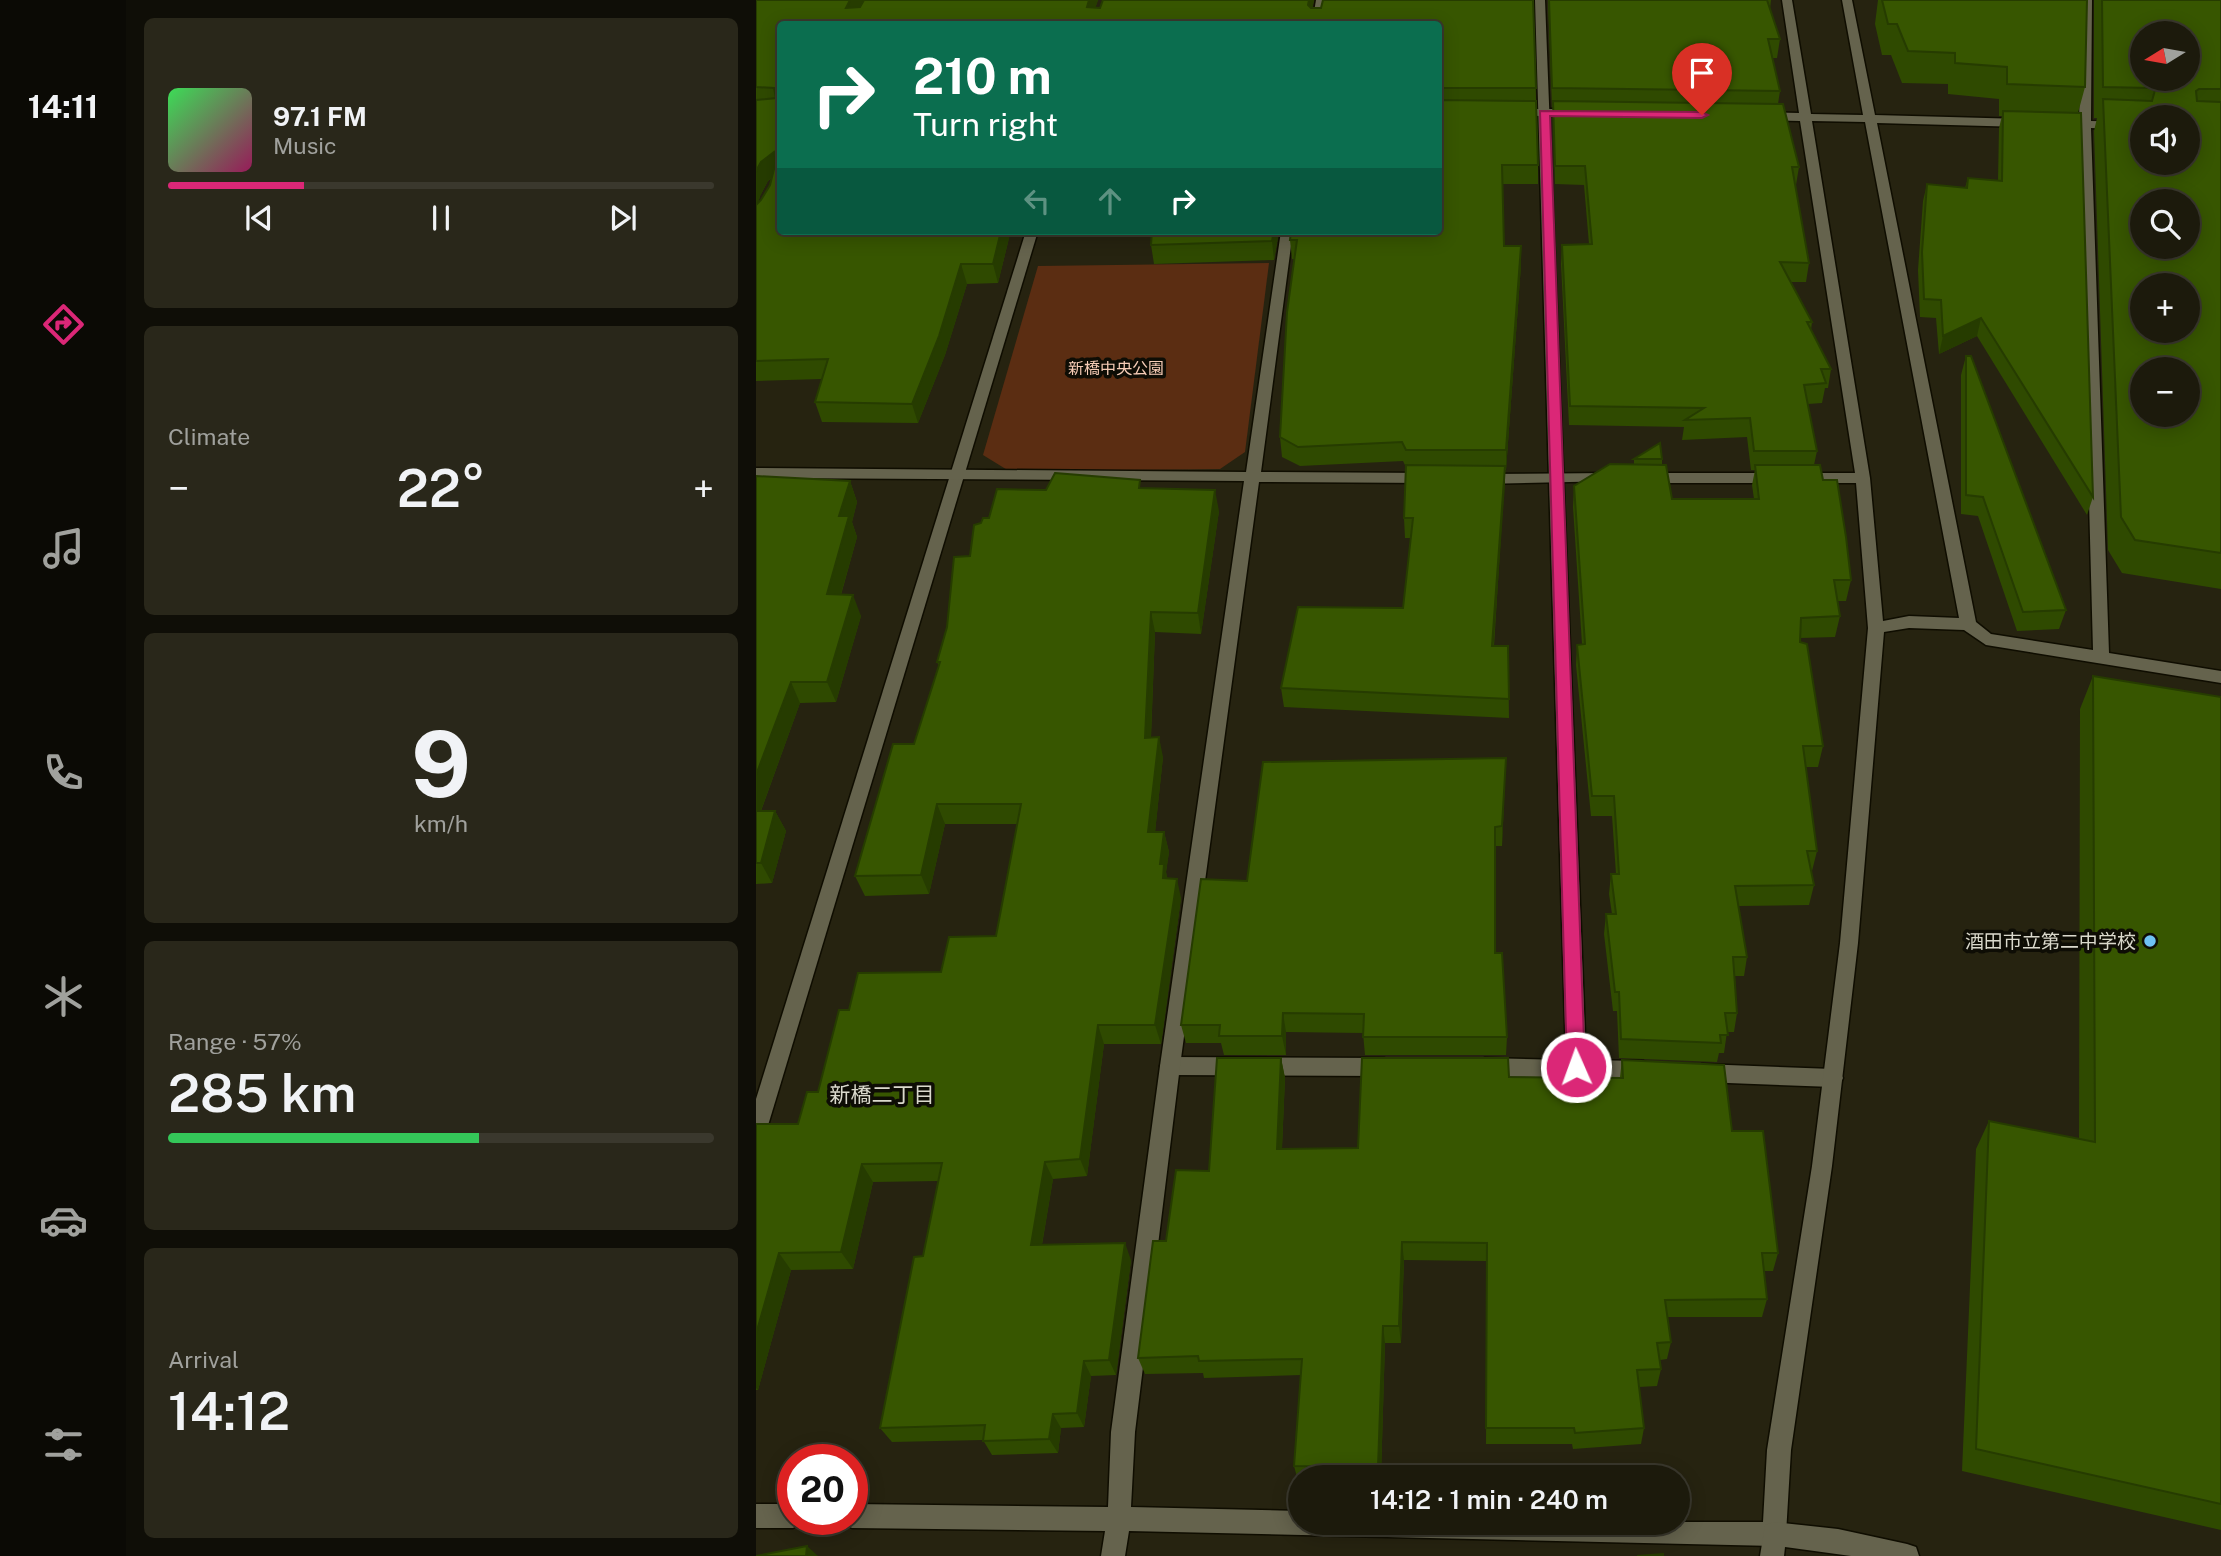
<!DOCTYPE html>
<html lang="en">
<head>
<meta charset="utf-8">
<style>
  :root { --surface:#1c1a0c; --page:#29271a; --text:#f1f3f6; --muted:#a0a19d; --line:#3a382d; --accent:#db2777 }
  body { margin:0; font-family:"Public Sans","Noto Sans JP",sans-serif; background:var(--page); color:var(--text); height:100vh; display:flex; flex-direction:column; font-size:26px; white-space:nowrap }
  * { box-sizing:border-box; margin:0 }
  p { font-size:23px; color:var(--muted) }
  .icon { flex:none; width:38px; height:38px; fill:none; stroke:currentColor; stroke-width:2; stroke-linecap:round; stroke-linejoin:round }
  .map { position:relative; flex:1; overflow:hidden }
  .panel { display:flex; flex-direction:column; gap:18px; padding:18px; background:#0f0e07; width:630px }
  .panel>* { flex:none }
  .top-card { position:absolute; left:21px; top:21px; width:665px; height:214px; border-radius:7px; box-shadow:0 4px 18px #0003,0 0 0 2px var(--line); background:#0b6e4f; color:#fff; overflow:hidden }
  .needle { width:46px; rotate:259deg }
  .fabs { position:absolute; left:1374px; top:21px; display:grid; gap:14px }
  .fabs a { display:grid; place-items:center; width:70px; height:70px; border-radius:50%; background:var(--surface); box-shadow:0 4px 18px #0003,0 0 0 2px var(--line); font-size:35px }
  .speed { position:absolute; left:21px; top:1444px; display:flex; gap:14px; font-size:35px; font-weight:700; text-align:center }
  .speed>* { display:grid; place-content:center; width:91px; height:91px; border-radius:50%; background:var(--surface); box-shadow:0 4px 18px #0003,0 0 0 2px var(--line); line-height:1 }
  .speed .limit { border:10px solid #d22; background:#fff; color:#111 }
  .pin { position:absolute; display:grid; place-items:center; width:60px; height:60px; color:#fff; margin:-72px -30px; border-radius:50% 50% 50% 0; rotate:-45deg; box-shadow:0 0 7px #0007 }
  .pin .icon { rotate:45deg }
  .me { position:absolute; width:77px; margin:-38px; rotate:358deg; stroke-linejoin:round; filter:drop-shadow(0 0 5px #0008) }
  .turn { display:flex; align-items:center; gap:24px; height:147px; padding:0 21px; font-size:32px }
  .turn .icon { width:91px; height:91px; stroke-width:2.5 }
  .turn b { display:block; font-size:49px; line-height:60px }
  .lanes { display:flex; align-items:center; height:66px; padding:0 21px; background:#0003; justify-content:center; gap:35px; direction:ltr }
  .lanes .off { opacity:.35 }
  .big { font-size:52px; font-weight:600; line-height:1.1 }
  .panel .card { flex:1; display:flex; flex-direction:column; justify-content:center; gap:10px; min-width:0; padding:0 24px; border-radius:10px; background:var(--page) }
  .panel .dial { align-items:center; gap:0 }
  .dial b { font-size:91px; line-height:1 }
  .song { display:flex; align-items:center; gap:21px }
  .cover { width:84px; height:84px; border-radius:10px; background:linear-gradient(135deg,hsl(130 70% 55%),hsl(330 70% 35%)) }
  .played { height:7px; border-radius:4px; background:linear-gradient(90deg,var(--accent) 25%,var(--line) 25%) }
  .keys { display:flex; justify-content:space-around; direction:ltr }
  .heat { display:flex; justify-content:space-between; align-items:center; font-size:38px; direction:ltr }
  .charge { height:10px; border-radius:5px; background:linear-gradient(90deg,#34c759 57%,var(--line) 0) }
  .trip { position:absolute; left:532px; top:1465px; width:402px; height:70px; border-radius:35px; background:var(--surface); box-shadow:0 4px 18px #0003,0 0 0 2px var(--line); font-weight:600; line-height:70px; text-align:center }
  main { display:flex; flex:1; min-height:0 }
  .tab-bar { display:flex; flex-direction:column; width:126px; justify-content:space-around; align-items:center; background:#0b0a05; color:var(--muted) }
  .tab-bar .icon { width:49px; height:49px }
  .tab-bar .active { color:var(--accent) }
  .tab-bar b { font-size:32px; color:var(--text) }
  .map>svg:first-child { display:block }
</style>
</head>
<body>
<main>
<nav class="tab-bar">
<b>14:11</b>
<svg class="icon active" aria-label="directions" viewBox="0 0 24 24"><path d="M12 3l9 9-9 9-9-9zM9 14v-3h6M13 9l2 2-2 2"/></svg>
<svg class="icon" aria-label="music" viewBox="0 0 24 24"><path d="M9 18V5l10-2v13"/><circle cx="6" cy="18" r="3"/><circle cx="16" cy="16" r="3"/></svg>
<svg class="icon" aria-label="phone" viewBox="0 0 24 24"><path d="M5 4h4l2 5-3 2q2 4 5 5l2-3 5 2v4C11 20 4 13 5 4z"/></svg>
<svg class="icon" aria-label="climate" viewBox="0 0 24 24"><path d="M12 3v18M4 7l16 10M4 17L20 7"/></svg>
<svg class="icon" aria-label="car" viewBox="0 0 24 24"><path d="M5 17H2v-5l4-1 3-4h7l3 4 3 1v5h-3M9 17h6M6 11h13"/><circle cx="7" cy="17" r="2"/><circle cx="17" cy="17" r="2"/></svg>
<svg class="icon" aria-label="filters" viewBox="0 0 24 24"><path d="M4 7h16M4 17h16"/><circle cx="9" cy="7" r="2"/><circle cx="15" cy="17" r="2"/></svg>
</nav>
<section class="panel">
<div class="card">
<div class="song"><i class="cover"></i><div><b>97.1 FM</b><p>Music</p></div></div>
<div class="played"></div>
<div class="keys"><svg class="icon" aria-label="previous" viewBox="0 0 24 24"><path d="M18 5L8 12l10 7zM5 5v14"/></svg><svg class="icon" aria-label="pause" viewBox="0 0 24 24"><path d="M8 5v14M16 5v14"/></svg><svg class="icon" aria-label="next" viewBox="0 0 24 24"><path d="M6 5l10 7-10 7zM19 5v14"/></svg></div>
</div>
<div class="card"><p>Climate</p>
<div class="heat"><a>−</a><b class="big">22°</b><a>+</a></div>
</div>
<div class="card dial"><b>9</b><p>km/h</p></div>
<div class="card"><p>Range · 57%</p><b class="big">285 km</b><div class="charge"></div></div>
<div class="card"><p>Arrival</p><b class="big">14:12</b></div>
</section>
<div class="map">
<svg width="1465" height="1556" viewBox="0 0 1465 1556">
  <rect width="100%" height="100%" fill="#262310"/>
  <!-- green -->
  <polygon fill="#5b2d12" points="513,263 489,452 464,469 253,471 227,455 282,266"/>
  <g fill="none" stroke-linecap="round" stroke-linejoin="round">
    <defs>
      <g id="service">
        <polygon points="779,0 789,0 830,1060 887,1061 894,1064 897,1070 894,1076 887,1079 729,1076 722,1073 719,1067 722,1061 729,1058 810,1060"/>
        <polygon points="270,231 282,231 10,1132 7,1139 0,1141 0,1099"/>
        <polygon points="414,1057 628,1058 635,1061 638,1067 635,1073 628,1076 414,1075 407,1072 404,1066 407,1060"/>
        <polygon points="946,1064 1077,1069 1084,1072 1087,1078 1084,1084 1077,1087 946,1082 939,1079 936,1073 939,1067"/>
      </g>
      <g id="minor">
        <polygon points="560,0 570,0 566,24 556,24"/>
        <path d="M 1026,0 L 1036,0 L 1055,114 L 1107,115 L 1086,0 L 1096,0 L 1119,115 L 1267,119 L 1273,123 L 1267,127 L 1121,123 L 1220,622 L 1235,634 L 1337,650 L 1323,127 L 1302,127 L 1296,123 L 1302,119 L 1323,120 L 1326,0 L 1336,0 L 1335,121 L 1386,122 L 1386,130 L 1335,128 L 1353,653 L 1465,671 L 1465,683 L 1230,645 L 1208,630 L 1153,628 L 1128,632 L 1102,943 L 1076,1166 L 1035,1450 L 1030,1534 L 1027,1543 L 1018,1546 L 373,1531 L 369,1556 L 345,1556 L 349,1531 L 96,1528 L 88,1524 L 85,1519 L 96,1519 L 96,1504 L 352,1507 L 355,1432 L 404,1066 L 488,481 L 0,478 L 0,468 L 490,472 L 525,231 L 537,231 L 505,472 L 673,473 L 680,478 L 673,483 L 503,482 L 424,1066 L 379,1432 L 375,1507 L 544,1511 L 544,1522 L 1007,1522 L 1011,1450 L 1056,1166 L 1084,943 L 1112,628 L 1100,483 L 890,483 L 883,478 L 890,473 L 1099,473 L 1044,121 L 1008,120 L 1002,116 L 1008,112 L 1043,113 ZM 1056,121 L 1109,122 L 1203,618 L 1153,616 L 1127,621 L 1114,478 Z"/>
        <polygon points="756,109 819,109 825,113 819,117 752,115 752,111"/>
        <polygon points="855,473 862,478 860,481 726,484 719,479 726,474"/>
        <polygon points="0,1504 37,1504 37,1519 48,1519 45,1524 37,1528 0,1528"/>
      </g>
      <polygon id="tertiary" points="1018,1522 1082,1529 1151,1544 1160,1547 1163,1556 1095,1556 1029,1547 1028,1556 1004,1556 1009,1525"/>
    </defs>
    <!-- service casing -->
    <use href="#service" stroke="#0f0d00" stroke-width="3"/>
    <!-- minor casing -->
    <use href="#minor" stroke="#0f0d00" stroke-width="3"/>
    <!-- tertiary casing -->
    <use href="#tertiary" stroke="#0f0d00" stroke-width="3"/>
    <!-- service -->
    <use href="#service" fill="#65634d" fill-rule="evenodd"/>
    <!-- minor -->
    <use href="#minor" fill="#65634d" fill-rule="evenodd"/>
    <!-- tertiary -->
    <use href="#tertiary" fill="#65634d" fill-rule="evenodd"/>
  </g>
  <!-- wall -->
  <g fill="#2f4a00" fill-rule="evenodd">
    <path d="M 0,0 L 342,0 L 339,8 L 344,8 L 347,0 L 558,0 L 556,8 L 565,8 L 567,0 L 777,0 L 782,165 L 782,184 L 746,184 L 748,246 L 765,246 L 765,265 L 750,470 L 749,470 L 738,646 L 752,646 L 753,718 L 528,707 L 525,688 L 542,607 L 647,608 L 655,538 L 649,538 L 648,518 L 650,467 L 647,461 L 544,466 L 526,457 L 524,437 L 531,312 L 538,259 L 536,259 L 534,240 L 535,231 L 682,231 L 682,24 L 24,24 L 24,231 L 268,231 L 266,234 L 254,234 L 242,283 L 211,284 L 189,355 L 162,423 L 66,422 L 59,402 L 66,379 L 0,381 ZM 16,178 L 14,185 L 5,200 L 2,203 L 4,196 L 12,181 Z"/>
    <polygon points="792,0 1015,0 1014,9 1024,39 1021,58 1016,58 1024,91 1022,104 1043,167 1040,185 1039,185 1053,263 1050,282 1035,282 1056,322 1055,330 1075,369 1072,388 1069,388 1066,403 1052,404 1061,451 1058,465 1067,480 1095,580 1090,601 1082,601 1084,616 1079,637 1044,638 1044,642 1067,746 1062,767 1050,767 1061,851 1056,871 1055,871 1058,885 1053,905 982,906 991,957 988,976 979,976 981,1013 978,1032 971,1032 968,1053 963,1053 961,1062 863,1058 861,1011 857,1011 848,934 850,914 856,914 853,894 855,874 860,874 856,816 835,816 820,665 821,645 826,644 817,507 818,486 878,464 878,459 906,459 906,465 916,499 998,499 996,485 999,470 995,470 991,437 926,440 928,427 813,425 805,264 806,245 833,244 828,185 799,184 797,107 796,107"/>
    <polygon points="1122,0 1331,0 1329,87 1322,113 1337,497 1331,515 1221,336 1183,354 1180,318 1164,317 1162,270 1167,201 1171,184 1209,188 1212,178 1242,181 1243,128 1246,116 1243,116 1243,99 1192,94 1192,84 1146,83 1135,55 1126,55 1119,24"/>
    <polygon points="1338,0 1465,0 1465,589 1366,573 1352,550 1338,131 1341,118 1338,118"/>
    <polygon points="283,231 523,231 518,260 398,264 395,245 396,232 284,234"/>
    <polygon points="1210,356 1310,610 1303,629 1261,631 1222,516 1205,514 1205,375"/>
    <polygon points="0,476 94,481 101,502 96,522 101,537 85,595 105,616 80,702 44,703 5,811 19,811 30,831 16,883 0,884"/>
    <polygon points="386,488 463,511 445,634 399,632 395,738 407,757 399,832 408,832 413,852 410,872 411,878 425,898 405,1044 348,1044 331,1176 297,1179 286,1245 375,1260 360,1375 335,1376 328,1427 305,1428 302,1453 236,1455 227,1440 136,1442 124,1428 167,1256 182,1181 117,1182 97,1269 35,1270 2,1390 0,1390 0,1124 42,1124 62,1092 93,1010 185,972 240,936 262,824 189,824 173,894 109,896 99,876 158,744 183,666 181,662 214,556 225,523 290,490"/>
    <polygon points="1337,676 1465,697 1465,1530 1206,1471 1220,1149 1233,1121 1323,1139 1324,709"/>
    <polygon points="749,778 746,846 739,846 739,953 751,1037 750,1055 609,1055 607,1033 530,1032 530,1055 468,1055 465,1043 430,1043 425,1025"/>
    <polygon points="525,1058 529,1078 526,1149 602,1148 753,1077 864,1077 866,1060 976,1131 1022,1253 1017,1271 1008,1271 1011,1299 1006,1317 911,1317 915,1342 911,1359 904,1360 905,1369 901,1386 883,1387 888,1428 885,1444 817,1449 816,1444 730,1444 731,1261 648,1260 645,1343 629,1343 625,1477 544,1477 544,1481 542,1481 538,1466 545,1375 448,1378 447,1373 389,1374 382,1358 410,1241"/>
  </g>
  <!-- shaded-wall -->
  <g fill="#263c00">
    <polygon points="94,0 108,0 96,24 90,8"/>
    <polygon points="333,0 342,0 334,24 331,7"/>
    <polygon points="553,0 558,0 553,24 552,5"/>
    <polygon points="18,152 24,170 12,181 4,196 0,211 0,171 5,162"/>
    <polygon points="245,231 254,231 254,234 242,283 237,264"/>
    <polygon points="518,231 523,231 518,260 516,241"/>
    <polygon points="765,246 765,265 750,470 750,450"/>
    <polygon points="205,264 211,284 189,355 162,423 156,404"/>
    <polygon points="1225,318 1221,336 1183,354 1187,336"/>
    <polygon points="749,466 749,485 736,666 736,646"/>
    <polygon points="94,481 101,502 96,522 101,537 79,615 71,594 83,516"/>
    <polygon points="459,490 463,511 445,634 442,613"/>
    <polygon points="97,595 105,616 80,702 71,682"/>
    <polygon points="395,612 399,632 394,758 389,738"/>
    <polygon points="35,682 44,703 0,824 0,775"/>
    <polygon points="403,737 407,757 397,852 392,832"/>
    <polygon points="750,758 749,778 746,846 746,826"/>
    <polygon points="181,804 189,824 173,894 165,875"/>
    <polygon points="19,811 30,831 16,883 5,863"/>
    <polygon points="408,832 413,852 410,872 413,884 411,898 404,864"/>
    <polygon points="421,879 425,898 405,1044 399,1025"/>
    <polygon points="527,1013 530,1032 530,1055 526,1036"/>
    <polygon points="342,1025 348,1044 331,1176 324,1159"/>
    <polygon points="525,1058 529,1078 525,1168 521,1149"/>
    <polygon points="289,1162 297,1179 283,1261 275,1245"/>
    <polygon points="106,1164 117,1182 97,1269 85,1252"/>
    <polygon points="646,1242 648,1260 645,1343 643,1326"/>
    <polygon points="369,1243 375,1260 360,1375 353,1360"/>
    <polygon points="23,1253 35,1270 2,1390 0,1388 0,1334"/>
    <polygon points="627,1326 629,1343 625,1477 624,1477 622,1467"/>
    <polygon points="328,1361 335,1376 328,1427 321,1413"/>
    <polygon points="297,1414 305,1428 302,1453 293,1439"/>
    <polygon points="51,1546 62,1556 50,1556"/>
  </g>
  <!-- building -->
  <g fill="#375600" stroke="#263c00" stroke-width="2" fill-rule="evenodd">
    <polygon points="0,0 94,0 90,8 104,7 108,0 333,0 331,7 344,8 347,0 553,0 552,5 555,8 565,8 567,0 777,0 780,88 682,88 682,24 24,24 24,231 245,231 237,264 205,264 183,336 156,404 59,402 72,359 0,361 0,205 5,200 14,185 20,161 18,152 5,162 0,171 0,100 20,98 18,88 0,87"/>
    <polygon points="793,0 1011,0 1024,39 1012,39 1024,91 796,88"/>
    <polygon points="1126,0 1331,0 1329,87 1251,84 1251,67 1199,63 1199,53 1152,51 1141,24 1132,24"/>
    <path d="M 1346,0 L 1465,0 L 1465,89 L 1443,89 L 1440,91 L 1441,101 L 1465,102 L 1465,553 L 1379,540 L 1365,517 L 1347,99 L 1396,101 L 1399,90 L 1396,88 L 1347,87 ZM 1386,33 L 1432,33 L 1432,79 L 1386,79 ZM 1386,117 L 1432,117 L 1432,163 L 1386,163 ZM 1386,201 L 1432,201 L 1432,247 L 1386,247 ZM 1386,285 L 1432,285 L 1432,331 L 1386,331 ZM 1386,369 L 1432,369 L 1432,415 L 1386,415 Z"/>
    <polygon points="682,100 780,101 782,165 746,165 748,246 765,246 750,450 650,450 646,442 542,447 524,437 531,312 541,240 534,240 535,231 682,231"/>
    <polygon points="797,101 1027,104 1043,167 1036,167 1053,263 1024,262 1056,322 1051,322 1075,369 1065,369 1070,383 1048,385 1061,451 998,451 994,418 929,420 948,408 814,406 806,245 836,244 829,166 799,166"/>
    <polygon points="1247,111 1325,113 1337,497 1225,318 1187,336 1185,300 1168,299 1166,252 1171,184 1211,188 1212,178 1246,181"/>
    <polygon points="396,231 518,231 516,241 395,245"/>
    <polygon points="1210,356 1215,356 1310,610 1267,612 1227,497 1210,495"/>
    <polygon points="904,443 906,459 878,459"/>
    <polygon points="854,464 910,465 916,499 1003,499 999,465 1064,465 1067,480 1081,480 1090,537 1095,580 1078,580 1084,616 1045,618 1044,642 1051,644 1067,746 1047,746 1061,851 1051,851 1058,885 979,886 991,957 977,957 981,1013 969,1013 972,1035 964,1035 965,1043 865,1039 863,992 859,992 850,914 860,914 855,874 863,874 858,796 836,796 821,645 829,644 818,486"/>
    <polygon points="650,465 749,466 736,646 752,646 753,699 525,688 542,607 647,608 657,518 648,518"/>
    <polygon points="299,473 384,480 383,488 459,490 442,613 395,612 389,738 403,737 392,832 408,832 404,864 408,864 407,878 421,879 399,1025 342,1025 324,1159 289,1162 275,1245 369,1243 353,1360 328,1361 321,1413 297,1414 293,1439 227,1441 229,1425 124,1428 158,1257 167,1256 186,1163 106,1164 85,1252 23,1253 0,1334 0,1124 42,1124 51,1092 62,1092 83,1010 93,1010 102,973 185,972 193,937 240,936 265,804 181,804 165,875 99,876 137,744 158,744 184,662 181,662 191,627 198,557 214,556 218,525 225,523 227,518 233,518 241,489 290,490"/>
    <polygon points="0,476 94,481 83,516 93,516 71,594 97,595 71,682 35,682 0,775"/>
    <polygon points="1337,676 1465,697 1465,1504 1220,1449 1233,1121 1339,1142"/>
    <polygon points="750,758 746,826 739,827 739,953 746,953 751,1037 607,1037 608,1014 527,1013 526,1036 463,1036 464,1025 425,1025 445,879 491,881 507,762"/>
    <polygon points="0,811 19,811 5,863 0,863"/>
    <polygon points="461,1058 525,1058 521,1149 602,1148 606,1058 752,1058 753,1077 867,1078 866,1060 968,1065 976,1131 1007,1131 1022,1253 1006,1253 1011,1299 909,1300 915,1342 901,1343 905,1369 881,1370 888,1428 819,1433 818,1428 730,1428 731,1243 646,1242 643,1326 627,1326 622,1467 538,1466 546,1359 443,1361 442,1356 382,1358 397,1241 410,1241 420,1170 453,1171"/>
    <polygon points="51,1546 50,1556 0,1556"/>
    <polygon points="907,1554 907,1556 881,1556"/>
  </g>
  <!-- route -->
  <polygon fill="#db2777" stroke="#8e194d" stroke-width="2" points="784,111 946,112 952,115 946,118 794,116 829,1067 826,1073 820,1075 813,1073 811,1067"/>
  <!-- markers -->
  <circle fill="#6fc2f4" stroke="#0e0d05" stroke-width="2.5" cx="1394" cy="941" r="7"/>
  <g text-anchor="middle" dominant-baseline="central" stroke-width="7" stroke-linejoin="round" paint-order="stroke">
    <!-- far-park labels -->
    <g font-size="16" fill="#f6ccb6" stroke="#0e0d05">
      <text x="360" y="368">新橋中央公園</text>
    </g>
    <!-- poi labels -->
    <g font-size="19" fill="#dad9cc" stroke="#0e0d05" text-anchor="end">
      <text x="1380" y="941">酒田市立第二中学校</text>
    </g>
    <!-- neighbourhood labels -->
    <g font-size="21" fill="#dad9cc" stroke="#0e0d05">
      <text x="126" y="1094">新橋二丁目</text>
    </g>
  </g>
</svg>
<div class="fabs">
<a><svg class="needle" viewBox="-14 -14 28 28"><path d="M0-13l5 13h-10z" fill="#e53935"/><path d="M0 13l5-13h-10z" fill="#a0a19d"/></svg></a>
<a><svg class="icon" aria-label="sound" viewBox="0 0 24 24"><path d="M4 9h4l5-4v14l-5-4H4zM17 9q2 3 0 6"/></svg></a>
<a><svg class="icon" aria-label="search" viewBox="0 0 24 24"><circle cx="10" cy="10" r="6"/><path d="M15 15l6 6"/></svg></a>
<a>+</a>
<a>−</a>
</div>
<div class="speed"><div class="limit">20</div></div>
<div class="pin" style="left:946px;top:115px;background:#d93025"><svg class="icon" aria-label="arrive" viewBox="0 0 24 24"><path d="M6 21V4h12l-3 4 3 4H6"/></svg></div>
<svg class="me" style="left:820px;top:1067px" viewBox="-20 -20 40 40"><circle r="17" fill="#db2777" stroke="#fff" stroke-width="3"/><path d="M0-11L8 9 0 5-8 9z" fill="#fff"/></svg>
<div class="trip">14:12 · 1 min · 240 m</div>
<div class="top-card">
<div class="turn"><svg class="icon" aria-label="right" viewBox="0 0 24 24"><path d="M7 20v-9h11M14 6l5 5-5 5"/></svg><div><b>210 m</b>Turn right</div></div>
<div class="lanes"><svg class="icon off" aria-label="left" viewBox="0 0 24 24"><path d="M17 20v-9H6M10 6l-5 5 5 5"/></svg><svg class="icon off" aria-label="ahead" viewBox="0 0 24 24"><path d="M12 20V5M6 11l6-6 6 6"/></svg><svg class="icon" aria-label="right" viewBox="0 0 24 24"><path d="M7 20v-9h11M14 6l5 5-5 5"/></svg></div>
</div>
</div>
</main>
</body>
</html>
